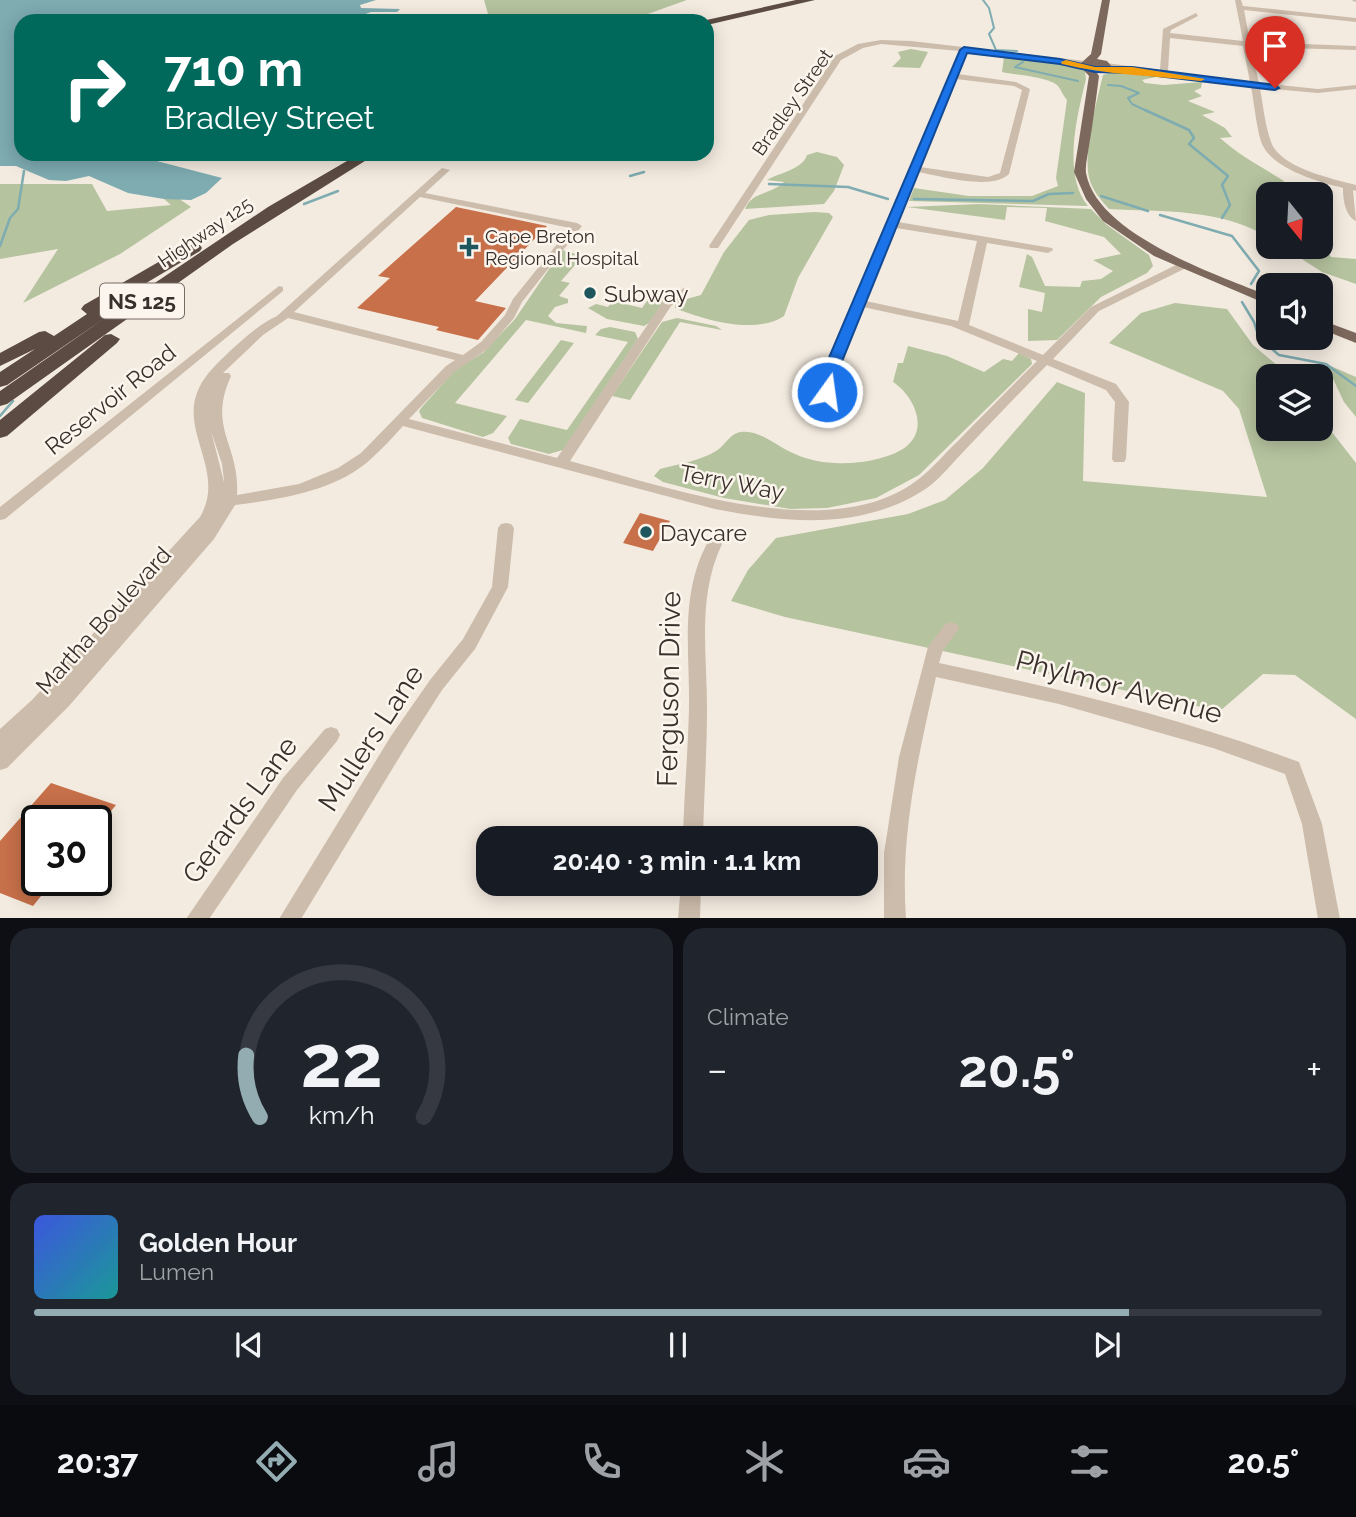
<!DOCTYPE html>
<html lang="en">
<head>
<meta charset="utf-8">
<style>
  :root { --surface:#171b24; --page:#20242c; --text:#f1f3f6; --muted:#9ea1a6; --line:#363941; --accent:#92acb1 }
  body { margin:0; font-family:Raleway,sans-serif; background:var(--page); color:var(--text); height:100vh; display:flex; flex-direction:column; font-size:26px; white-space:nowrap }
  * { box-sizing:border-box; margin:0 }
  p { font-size:23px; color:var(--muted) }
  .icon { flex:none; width:38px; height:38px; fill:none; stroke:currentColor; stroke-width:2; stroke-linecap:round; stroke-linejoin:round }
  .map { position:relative; height:918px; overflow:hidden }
  .drawer { display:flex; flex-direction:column; gap:10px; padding:10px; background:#0d0f14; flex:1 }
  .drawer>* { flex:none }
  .top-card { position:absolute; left:14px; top:14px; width:700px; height:147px; border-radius:21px; box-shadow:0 4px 18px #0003; background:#00695c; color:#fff; overflow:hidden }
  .needle { width:46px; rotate:162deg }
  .fabs { position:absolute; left:1256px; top:182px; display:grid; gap:14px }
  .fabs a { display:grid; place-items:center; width:77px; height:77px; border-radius:14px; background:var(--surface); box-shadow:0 4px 18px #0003; font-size:35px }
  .speed { position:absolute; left:21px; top:805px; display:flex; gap:14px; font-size:35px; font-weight:700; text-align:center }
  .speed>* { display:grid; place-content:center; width:91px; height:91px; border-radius:50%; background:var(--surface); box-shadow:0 4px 18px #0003; line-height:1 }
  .speed .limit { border:4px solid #111; border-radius:10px; background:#fff; color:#111 }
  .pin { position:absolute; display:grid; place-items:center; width:60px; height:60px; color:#fff; margin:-72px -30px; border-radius:50% 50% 50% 0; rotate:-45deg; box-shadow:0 0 7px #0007 }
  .pin .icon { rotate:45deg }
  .me { position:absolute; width:77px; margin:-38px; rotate:14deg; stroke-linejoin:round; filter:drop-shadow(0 0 5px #0008) }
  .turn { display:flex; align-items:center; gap:24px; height:147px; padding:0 35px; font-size:32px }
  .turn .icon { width:91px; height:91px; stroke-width:2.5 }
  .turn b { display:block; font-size:49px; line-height:60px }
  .big { font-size:52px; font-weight:700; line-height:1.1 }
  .drawer .widget { flex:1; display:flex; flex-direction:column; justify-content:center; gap:10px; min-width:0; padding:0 24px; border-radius:21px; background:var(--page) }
  .drawer .dial { align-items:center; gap:0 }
  .dial svg { height:182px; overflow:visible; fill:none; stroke:var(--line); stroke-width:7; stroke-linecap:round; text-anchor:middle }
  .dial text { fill:var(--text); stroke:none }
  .song { display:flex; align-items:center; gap:21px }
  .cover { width:84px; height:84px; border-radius:10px; background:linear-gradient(135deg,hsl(230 70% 55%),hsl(180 70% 35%)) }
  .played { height:7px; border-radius:4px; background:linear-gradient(90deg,var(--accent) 85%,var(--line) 85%) }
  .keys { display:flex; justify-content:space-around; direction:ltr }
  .heat { display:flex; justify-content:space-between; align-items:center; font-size:38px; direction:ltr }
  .drawer .tiles { flex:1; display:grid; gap:10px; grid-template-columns:1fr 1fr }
  .widget:last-child { grid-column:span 2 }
  .trip { position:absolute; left:476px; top:826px; width:402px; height:70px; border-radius:21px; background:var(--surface); box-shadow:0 4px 18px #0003; font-weight:700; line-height:70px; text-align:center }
  .tabs { display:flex; height:112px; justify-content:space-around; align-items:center; background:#090b0e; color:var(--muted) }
  .tabs .icon { width:49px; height:49px }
  .tabs .selected { color:var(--accent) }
  .tabs b { font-size:32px; color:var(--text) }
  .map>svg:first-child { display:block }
</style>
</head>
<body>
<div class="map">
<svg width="1356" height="919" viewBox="0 0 1356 919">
  <rect width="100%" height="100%" fill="#f4ebe0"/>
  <!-- green -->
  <g fill="#b5c39f">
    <polygon points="484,0 687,0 628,21 490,21"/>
    <polygon points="911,49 928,52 920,68 892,67 901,58 898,52"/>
    <path d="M 1004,57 L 1068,65 L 1085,71 L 1086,79 C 1077,116 1062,174 1088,206 L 909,201 L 914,188 L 969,196 L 1032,196 L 1058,186 L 1056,178 L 1067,100 C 1063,96 1062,91 1058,86 C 1050,77 1016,75 1002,72 Z"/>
    <path d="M 1114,71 L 1160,76 L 1142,80 L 1145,83 L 1163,85 L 1202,82 L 1201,88 L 1194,91 L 1202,96 L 1188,101 L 1215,112 L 1202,115 L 1225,128 L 1232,137 L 1220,138 C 1240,156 1262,167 1284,181 L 1276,189 L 1280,194 L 1269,194 L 1269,238 C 1222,208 1162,212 1109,209 C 1101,200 1091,189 1089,177 C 1083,153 1097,100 1103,75 Z"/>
    <path d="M 817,152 L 837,157 L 844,165 L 834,191 L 824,204 L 745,209 C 752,191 771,195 784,182 L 767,180 C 779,173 803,169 807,155 Z"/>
    <polygon points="0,184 92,184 107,211 171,205 164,199 178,198 191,207 120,254 23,303 58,249 0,259"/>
    <polygon points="979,204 1091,209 1107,225 1149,255 1153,266 1147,273 1101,297 1057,340 1028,341 1028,309 1042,312 1045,293 1019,287 1027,254 1032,257 1045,286 1080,287 1082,281 1101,279 1113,271 1093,260 1121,254 1104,237 1045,221 1047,208 1007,207 1005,220 907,207"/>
    <path d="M 814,212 L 829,213 L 833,217 L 798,278 L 784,316 C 756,335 704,320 675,308 L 676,302 L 701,295 L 724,252 L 749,220 L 769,215 Z"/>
    <polygon points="1321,242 1331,257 1356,259 1356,284 1322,272 1283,247 1321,247"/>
    <polygon points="562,250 583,256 561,281 570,283 559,296 568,299 568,303 555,307 548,316 556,323 587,326 586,333 526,320 455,403 507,416 493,433 483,437 422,418 419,411 422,407 455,370 484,352 515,319"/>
    <polygon points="660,296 664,301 649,323 644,326 607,319 588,308 596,304 608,307 612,301 642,308 650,297"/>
    <polygon points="1175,303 1227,309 1253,345 1290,376 1269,376 1269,429 1321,429 1321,418 1356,463 1356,719 1295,675 1263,674 1220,711 785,617 731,601 748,570 776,538 908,514 945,500 983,468 1057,382 1085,393 1083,481 1267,497 1239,409 1223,391 1109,343 1141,313"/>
    <polygon points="677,318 716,326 722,330 680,322 630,400 612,396 662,322"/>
    <polygon points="610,327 635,332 638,339 563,450 549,454 511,444 508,438 520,419 567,430 628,342 595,335 601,329"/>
    <polygon points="561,340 574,343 528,403 515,400"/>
    <path d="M 908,346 L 947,356 L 984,372 L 1003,359 L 1012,361 L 1019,353 L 1031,359 L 1032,364 L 919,475 L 876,498 L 827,508 L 790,509 L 724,498 L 663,482 L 654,476 L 660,469 C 678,464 700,461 716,451 C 725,446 730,433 741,432 C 760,429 778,448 795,454 C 810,461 830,464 847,463 C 865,463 895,457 908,445 C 929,426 912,394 893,382 L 898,363 L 903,363 Z"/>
    <polygon points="1326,364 1356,377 1356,417 1344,402"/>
  </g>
  <!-- water -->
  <polygon fill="#7eacb1" points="0,0 376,0 360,5 361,8 400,9 397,12 371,12 346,21 21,21 21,154 188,154 149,159 222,178 206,193 191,200 164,199 128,193 89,176 66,181 49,180 16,166 0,166"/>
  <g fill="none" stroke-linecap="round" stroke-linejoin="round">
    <!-- stream-far1 -->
    <g stroke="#7eacb1" stroke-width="2">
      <polyline points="983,0 989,8 994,28 989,34 996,50 1017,51"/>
      <polyline points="1023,62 1015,67 1078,81"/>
      <polyline points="1108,85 1121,86 1139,93 1128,98 1132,104 1149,112"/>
    </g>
    <!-- stream -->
    <g stroke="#7eacb1" stroke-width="2.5">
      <polyline points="1145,110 1189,130 1194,138 1189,144 1228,176 1222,185 1230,205 1222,218"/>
      <polyline points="630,176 644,172"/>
      <polyline points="769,184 848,187 888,199"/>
      <polyline points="1101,196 1148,211"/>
      <polyline points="914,199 1033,201 1049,194 1073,193"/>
      <polyline points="304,204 338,191"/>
      <polyline points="1160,215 1232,236 1259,271 1251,284"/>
      <polyline points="0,246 10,218 18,209 24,171"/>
      <polyline points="1242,302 1254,322 1259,338 1279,355 1326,364 1356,386"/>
      <polyline points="0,416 13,401"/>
    </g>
  </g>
  <!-- building -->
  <g fill="#c7704a">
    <polygon points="456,207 547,226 475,301 506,308 478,340 436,330 439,327 357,308 390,278 378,276"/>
    <polygon points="640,513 670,521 653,551 623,543"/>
    <polygon points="51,783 116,805 96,829 96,821 37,821 37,880 54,880 33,906 0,893 0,841"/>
  </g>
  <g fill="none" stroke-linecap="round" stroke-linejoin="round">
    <!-- minor -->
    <g fill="#ccbcab" fill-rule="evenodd">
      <path d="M 1235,0 L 1241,0 L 1243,6 L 1356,18 L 1356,22 L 1244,10 L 1250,42 L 1356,46 L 1356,50 L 1251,47 L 1259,83 L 1318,89 L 1356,85 L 1356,89 L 1318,93 L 1260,88 C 1263,105 1265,125 1271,142 C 1280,168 1333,179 1356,185 L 1356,191 L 1353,190 L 1356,221 C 1345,216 1343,199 1343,188 C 1319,182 1275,170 1263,146 C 1257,134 1254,101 1251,87 L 1164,76 L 1102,65 L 1106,63 L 1160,70 L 1163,29 L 1196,13 L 1198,16 L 1171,30 L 1170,33 L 1243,41 ZM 1170,38 L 1243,46 L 1250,82 L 1168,71 Z"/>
      <polygon points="1352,0 1356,0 1356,2 1353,1"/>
      <path d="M 881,40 L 911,41 L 1085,61 L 1089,63 L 1085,65 L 967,52 L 958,74 L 1016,82 L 1030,89 L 1009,174 C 992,191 941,176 918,172 L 898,222 L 1052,248 L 1053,250 L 1048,253 L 987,243 L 969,325 L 1043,355 L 1091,307 L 1180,263 L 1188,263 L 1188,267 L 1099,311 L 1053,359 L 1116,384 L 1129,402 L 1126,459 L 1124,462 L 1114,462 L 1112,459 L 1115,402 L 1106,390 L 1047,365 C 1019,393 992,422 965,450 C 953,462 941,478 927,488 C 863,531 787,523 715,509 L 403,426 C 393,437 383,448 372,458 C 337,491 281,499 235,505 L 214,539 L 69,706 L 7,768 L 0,770 L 0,729 L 32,700 L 200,517 C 227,471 178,431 199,388 C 206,373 219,362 230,351 C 245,338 259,324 277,316 L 442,168 L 450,170 L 425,193 L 577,223 L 582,226 L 522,302 L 514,318 L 489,348 L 454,372 L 409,419 L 557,458 L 663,302 L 684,288 L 690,291 L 671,306 L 570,461 C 664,486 834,548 920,478 C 934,467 945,453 958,441 C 984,414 1010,388 1037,361 L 951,326 L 863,307 L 833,381 L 833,392 L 839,406 L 837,409 L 832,410 C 821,407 821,391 821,381 L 960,51 L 881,44 L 863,48 L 841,60 L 718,248 L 710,248 L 709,246 L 835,56 L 858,44 ZM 956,79 L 1014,86 L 1022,90 L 1000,173 L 988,177 L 920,167 ZM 420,197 L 570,228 L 513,299 L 505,315 L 481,342 L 463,355 L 294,312 ZM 896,228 L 977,241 L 958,321 L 866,301 ZM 288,318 L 455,360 L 446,366 L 361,453 L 338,468 L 299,484 L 237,495 C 240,444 207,429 231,376 L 229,373 L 223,373 L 263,335 ZM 211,431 L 222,464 L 224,480 L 224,482 Z"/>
      <polygon points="279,286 283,287 283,291 5,519 0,520 0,507"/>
      <polygon points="506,523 511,524 514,528 508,587 475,649 442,690 405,748 301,919 279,919 391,736 430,680 463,639 492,587 498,528 501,524"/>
      <path d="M 714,538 L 719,540 L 722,544 C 697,596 707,652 707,708 C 707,752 704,795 703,838 L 683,838 C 684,795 688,752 689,709 C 690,651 679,593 709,540 Z"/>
      <path d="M 951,622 L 957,624 L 959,629 L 943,650 L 939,663 C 1061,689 1182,718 1299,762 L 1322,824 L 1340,919 L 1318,919 L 1302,824 L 1285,774 L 1213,748 L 1059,704 L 936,677 C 918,759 900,833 906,919 L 884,919 L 884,853 L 899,757 L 928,647 L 945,624 Z"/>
      <polygon points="331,727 337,729 340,735 337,741 297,790 209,919 186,919 283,778 325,729"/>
      <polygon points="681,884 701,884 700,919 678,919"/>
    </g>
    <!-- major -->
    <g fill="#7c685c" fill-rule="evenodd">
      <path d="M 1102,0 L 1110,0 L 1101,54 L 1097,59 L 1107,61 L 1113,68 L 1097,73 L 1099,76 C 1096,99 1093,123 1089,146 C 1088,154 1085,165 1086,173 C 1097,235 1218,275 1269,296 L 1269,305 L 1154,256 L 1103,221 L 1086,199 L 1074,172 L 1089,76 L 1079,65 L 1091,54 Z"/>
      <polygon points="1321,320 1356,333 1356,343 1321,329"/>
    </g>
    <!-- highway -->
    <g fill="#5b4b42" fill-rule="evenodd">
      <polygon points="796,0 815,0 707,25 707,21 702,21"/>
      <polygon points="359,154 376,154 233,244 7,404 0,406 0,391 105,318 7,385 0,387 0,372 35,349 0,366 0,353 39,332 45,331 54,336 87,314 81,309 84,305 188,245 200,245 202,248 200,251 111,304 116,308 113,311 268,207"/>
      <polygon points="111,334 120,339 117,343 7,436 0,438 0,420 105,335"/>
    </g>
  </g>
  <!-- route -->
  <polygon fill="#1a73e8" stroke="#114b97" stroke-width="2" points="964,47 1060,59 1095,67 1132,67 1275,85 1279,88 1275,90 1132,73 1095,72 1060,64 967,53 834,381 834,392 827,397 822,395 819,381 960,50"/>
  <!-- slow -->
  <path fill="#f59e0b" d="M 1066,60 L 1095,67 L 1132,67 L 1205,79 L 1201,81 C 1155,76 1107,75 1062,64 L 1061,62 Z"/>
  <!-- markers -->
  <g fill="#1f555d" stroke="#fbf5ed" stroke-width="2.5">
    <path d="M465.5 236.5h7v7h7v7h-7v7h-7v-7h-7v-7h7z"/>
    <circle cx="590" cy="293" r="7"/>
    <circle cx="646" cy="532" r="7"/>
  </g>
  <g text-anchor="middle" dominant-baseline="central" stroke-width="5" stroke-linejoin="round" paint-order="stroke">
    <!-- far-street labels -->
    <g font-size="19" fill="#3a302b" stroke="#fbf5ed">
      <text transform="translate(792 102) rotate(-55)">Bradley Street</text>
      <text transform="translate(205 232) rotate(-34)">Highway 125</text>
    </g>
    <!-- far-poi labels -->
    <g font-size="19" fill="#3a302b" stroke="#fbf5ed" text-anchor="start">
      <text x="485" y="236">Cape Breton<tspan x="485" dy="22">Regional Hospital</tspan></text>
    </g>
    <!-- shield labels -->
    <rect fill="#fbf5ed" stroke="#746b65" stroke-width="2" x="100" y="283.5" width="84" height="35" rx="5"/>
    <g font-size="21" font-weight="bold" fill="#3a302b">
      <text x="142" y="301">NS 125</text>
    </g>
    <!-- poi labels -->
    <g font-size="23" fill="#3a302b" stroke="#fbf5ed" text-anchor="start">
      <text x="604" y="293">Subway</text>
      <text x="660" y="532">Daycare</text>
    </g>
    <!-- street labels -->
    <g font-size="23" fill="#3a302b" stroke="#fbf5ed">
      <text transform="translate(110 399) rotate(-39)">Reservoir Road</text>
      <text transform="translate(732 482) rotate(11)">Terry Way</text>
      <text transform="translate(103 620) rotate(-48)">Martha Boulevard</text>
    </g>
    <!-- near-street labels -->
    <g font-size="28" fill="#3a302b" stroke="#fbf5ed">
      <text transform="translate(1119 687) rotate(15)">Phylmor Avenue</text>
      <text transform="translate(669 689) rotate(-89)">Ferguson Drive</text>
      <text transform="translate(371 738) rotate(-57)">Mullers Lane</text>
      <text transform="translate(240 810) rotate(-54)">Gerards Lane</text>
    </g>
  </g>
</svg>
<div class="fabs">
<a><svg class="needle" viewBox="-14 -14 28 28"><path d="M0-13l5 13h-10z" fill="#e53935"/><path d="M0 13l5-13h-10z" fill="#9ea1a6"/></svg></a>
<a><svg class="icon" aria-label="sound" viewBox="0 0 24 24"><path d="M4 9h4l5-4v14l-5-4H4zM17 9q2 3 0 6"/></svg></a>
<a><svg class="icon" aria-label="layers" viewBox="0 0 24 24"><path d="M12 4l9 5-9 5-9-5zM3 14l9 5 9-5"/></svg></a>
</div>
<div class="speed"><div class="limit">30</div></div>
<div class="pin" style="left:1275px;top:88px;background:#d93025"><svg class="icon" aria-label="arrive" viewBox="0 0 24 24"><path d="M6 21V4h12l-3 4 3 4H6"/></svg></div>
<svg class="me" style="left:827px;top:392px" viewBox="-20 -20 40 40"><circle r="17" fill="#1a73e8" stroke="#fff" stroke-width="3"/><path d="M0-11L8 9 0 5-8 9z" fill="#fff"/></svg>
<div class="trip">20:40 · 3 min · 1.1 km</div>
<div class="top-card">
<div class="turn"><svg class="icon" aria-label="right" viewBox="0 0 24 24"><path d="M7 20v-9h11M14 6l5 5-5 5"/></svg><div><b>710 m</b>Bradley Street</div></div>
</div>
</div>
<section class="drawer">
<div class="tiles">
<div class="widget dial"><svg viewBox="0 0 100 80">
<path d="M14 69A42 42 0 1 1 86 69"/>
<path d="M14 69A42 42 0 0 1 8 42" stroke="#92acb1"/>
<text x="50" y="56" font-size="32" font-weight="700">22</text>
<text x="50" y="72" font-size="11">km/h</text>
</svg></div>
<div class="widget"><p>Climate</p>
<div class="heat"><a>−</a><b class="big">20.5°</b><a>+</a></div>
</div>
<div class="widget">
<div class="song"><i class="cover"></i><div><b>Golden Hour</b><p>Lumen</p></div></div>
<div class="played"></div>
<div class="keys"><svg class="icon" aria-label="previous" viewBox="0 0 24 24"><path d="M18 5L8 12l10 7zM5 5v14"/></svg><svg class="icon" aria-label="pause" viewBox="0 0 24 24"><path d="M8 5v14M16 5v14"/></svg><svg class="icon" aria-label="next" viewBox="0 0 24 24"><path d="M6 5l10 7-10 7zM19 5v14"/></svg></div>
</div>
</div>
</section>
<nav class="tabs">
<b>20:37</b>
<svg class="icon selected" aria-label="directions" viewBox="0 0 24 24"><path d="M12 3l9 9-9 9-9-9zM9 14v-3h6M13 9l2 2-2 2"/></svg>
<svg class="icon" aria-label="music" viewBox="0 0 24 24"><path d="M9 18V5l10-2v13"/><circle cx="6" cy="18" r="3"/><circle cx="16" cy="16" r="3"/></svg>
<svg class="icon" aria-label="phone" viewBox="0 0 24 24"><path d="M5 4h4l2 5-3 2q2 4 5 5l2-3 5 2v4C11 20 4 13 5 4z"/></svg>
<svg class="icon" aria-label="climate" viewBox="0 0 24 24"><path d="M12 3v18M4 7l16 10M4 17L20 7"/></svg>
<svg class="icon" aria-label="car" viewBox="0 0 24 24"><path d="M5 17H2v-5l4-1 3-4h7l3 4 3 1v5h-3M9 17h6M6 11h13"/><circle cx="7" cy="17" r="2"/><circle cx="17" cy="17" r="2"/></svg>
<svg class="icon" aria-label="filters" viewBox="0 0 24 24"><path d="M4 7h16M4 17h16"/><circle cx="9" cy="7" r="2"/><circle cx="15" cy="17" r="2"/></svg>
<b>20.5°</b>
</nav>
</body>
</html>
